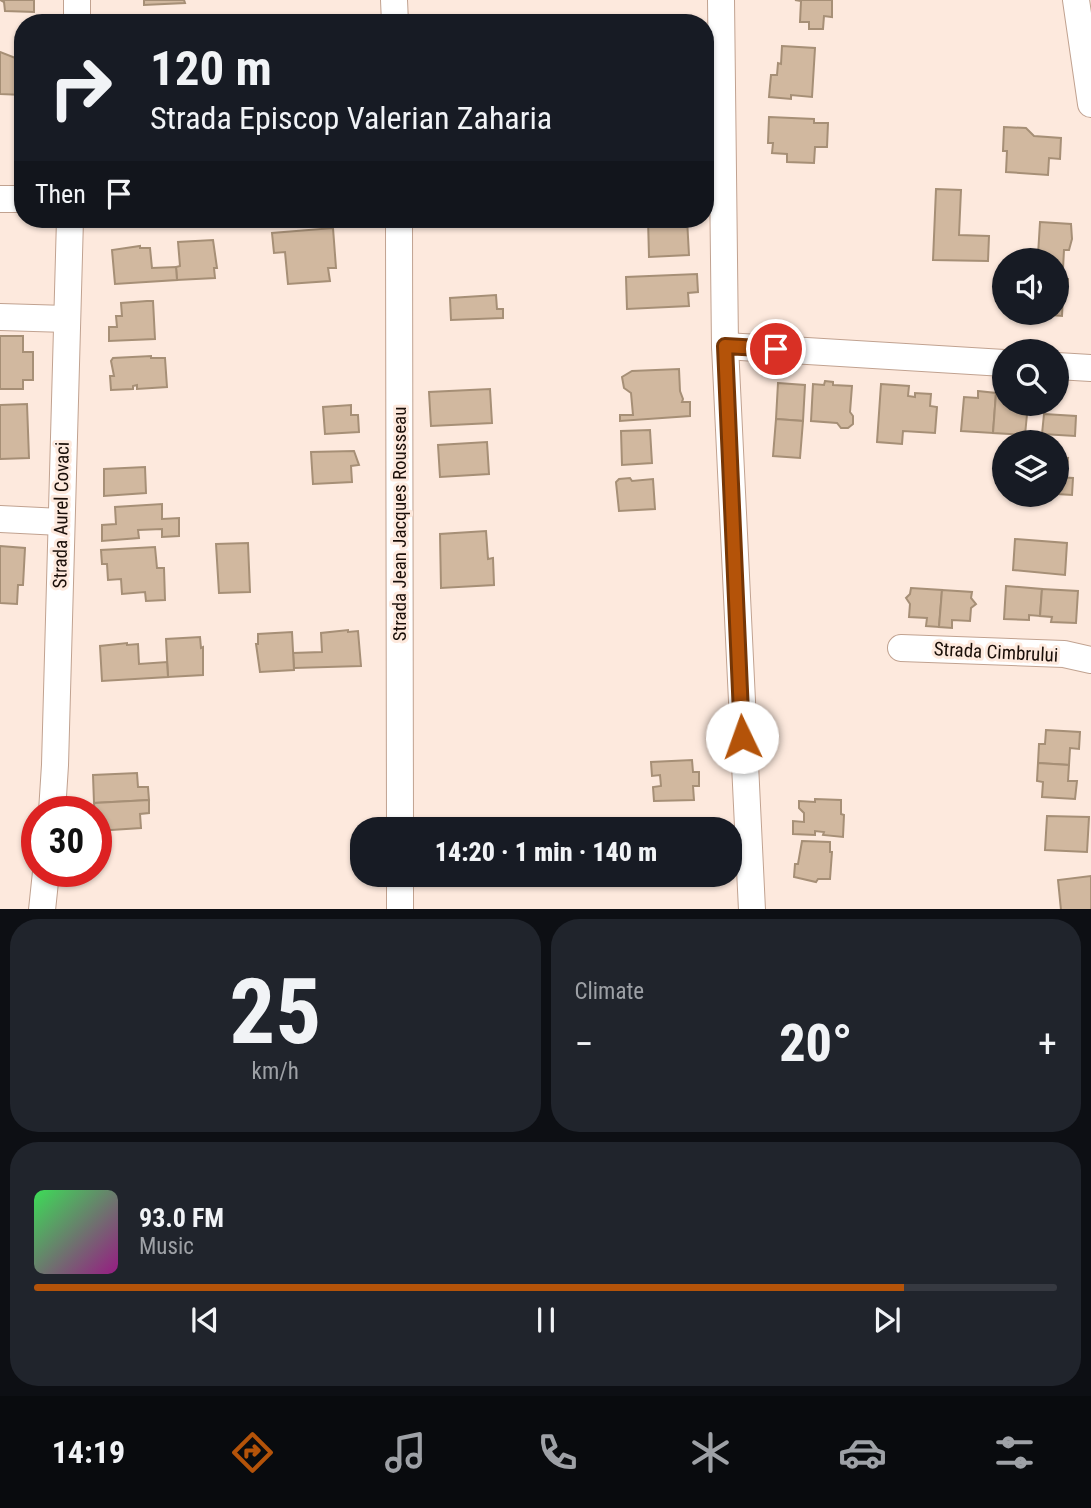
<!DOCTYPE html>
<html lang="en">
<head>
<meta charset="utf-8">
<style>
  :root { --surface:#171b24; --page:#20242c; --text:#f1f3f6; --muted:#9ea1a6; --line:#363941; --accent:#b45309 }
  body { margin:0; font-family:"Roboto Condensed",sans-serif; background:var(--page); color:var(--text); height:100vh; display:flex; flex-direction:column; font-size:26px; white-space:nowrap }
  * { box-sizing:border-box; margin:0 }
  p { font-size:23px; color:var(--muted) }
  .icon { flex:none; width:38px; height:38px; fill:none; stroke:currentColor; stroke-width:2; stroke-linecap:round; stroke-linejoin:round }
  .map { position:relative; height:909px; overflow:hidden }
  .details { display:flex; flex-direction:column; gap:10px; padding:10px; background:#0d0f14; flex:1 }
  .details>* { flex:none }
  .guide { position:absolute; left:14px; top:14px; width:700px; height:214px; border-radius:28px; box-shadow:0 2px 5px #0004; background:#171b24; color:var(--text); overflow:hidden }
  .fabs { position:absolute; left:992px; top:248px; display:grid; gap:14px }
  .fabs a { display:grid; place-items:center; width:77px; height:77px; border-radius:50%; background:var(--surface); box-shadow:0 2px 5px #0004; font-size:35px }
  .speed { position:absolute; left:21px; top:796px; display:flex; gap:14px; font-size:35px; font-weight:700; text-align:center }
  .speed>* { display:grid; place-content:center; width:91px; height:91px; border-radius:50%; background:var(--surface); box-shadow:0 2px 5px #0004; line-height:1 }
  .speed .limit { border:10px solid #d22; background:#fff; color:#111 }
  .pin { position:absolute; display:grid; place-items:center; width:60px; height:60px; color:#fff; margin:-30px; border:4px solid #fff; border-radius:50%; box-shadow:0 2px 7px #0007 }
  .me { position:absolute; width:77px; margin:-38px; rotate:357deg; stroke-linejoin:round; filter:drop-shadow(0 0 5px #0008) }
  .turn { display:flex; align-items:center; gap:24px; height:147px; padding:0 21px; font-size:32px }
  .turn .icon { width:91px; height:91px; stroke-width:2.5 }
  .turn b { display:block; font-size:49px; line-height:60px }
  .then { display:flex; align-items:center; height:66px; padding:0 21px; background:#0003; gap:14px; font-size:26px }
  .big { font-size:52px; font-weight:800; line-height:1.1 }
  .details .card { flex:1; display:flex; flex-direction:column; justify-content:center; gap:10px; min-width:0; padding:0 24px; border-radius:28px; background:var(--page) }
  .details .dial { align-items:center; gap:0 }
  .dial b { font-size:91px; line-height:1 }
  .song { display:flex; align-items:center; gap:21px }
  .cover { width:84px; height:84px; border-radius:10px; background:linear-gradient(135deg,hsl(130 70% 55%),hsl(310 70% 35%)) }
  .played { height:7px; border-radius:4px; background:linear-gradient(90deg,var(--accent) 85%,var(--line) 85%) }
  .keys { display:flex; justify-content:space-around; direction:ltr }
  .heat { display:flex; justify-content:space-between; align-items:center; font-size:38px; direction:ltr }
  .details .tiles { flex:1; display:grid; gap:10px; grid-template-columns:1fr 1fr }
  .card:last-child { grid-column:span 2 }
  .trip { position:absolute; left:350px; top:817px; width:392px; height:70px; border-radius:28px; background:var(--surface); box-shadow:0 2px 5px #0004; font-weight:800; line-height:70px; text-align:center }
  .dock { display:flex; height:112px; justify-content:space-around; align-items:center; background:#090b0e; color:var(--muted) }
  .dock .icon { width:49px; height:49px }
  .dock .current { color:var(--accent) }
  .dock b { font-size:32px; color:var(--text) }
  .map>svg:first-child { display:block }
</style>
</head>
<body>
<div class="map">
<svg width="1091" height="910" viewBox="0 0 1091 910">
  <rect width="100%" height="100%" fill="#fde9dd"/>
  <!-- building -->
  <g fill="#d1b89f" stroke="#a68f76" stroke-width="2">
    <polygon points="0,0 34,0 34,12 5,11 4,2"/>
    <polygon points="144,0 184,0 185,3 144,5"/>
    <polygon points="795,0 832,0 832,17 824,16 823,29 809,29 809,22 800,22 801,1"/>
    <polygon points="782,46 815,48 812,97 791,95 791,99 769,97 771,75 777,75 778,63 781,64"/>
    <polygon points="0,52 23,61 23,95 0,94"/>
    <polygon points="769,117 814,119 814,123 828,123 827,147 815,147 814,163 787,162 787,154 772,153 773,143 768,143"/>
    <polygon points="1004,127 1026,128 1034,136 1061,138 1060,159 1049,158 1048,175 1006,172 1007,151 1003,151"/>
    <polygon points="936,189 961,190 959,235 989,236 988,261 933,260"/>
    <polygon points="648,219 687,219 689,255 649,257"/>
    <polygon points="1040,222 1071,224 1072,239 1069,250 1064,250 1063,269 1057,269 1057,261 1021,261 1022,254 1038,255"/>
    <polygon points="333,228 336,268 328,268 330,281 288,284 285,252 274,253 272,233"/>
    <polygon points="213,240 217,268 214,268 215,278 177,280 176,267 180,266 178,242"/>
    <polygon points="140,246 140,248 150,248 152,268 176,267 177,280 115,284 112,250"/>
    <polygon points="697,274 698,292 688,293 689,306 627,309 626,277"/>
    <polygon points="1057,279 1068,279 1067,295 1063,295 1062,316 1026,313 1057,313"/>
    <polygon points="496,295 497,309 503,309 503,318 451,320 450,298"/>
    <polygon points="147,301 153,301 155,339 109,341 109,327 117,327 116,316 122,316 121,303"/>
    <polygon points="0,336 23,336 23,352 33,352 33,380 23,380 23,389 0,389"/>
    <polygon points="151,356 151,358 165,358 167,387 137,389 137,385 133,386 133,389 111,390 110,376 114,376 111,361 113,358"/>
    <polygon points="679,369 680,391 683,399 682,402 690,402 690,416 620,421 620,415 633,415 631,393 624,388 622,377 632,371"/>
    <polygon points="825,381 833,382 833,385 852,386 850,412 853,416 853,424 848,428 841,428 837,423 811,421 813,384 824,385"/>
    <polygon points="778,383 805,385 803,421 776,419"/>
    <polygon points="881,384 909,386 908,396 915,397 915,393 931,394 930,406 937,407 935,433 903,431 902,444 877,442"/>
    <polygon points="490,389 492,423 431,426 429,392"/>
    <polygon points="978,391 996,393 993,433 961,431 964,397 978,398"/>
    <polygon points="996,393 1004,393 1004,404 1028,404 1025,435 993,433"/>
    <polygon points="27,404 29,458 0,459 0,405"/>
    <polygon points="351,405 351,415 358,415 359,432 325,434 323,407"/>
    <polygon points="1044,414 1076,416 1075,436 1042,434"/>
    <polygon points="776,419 803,421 800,458 773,456"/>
    <polygon points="650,430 652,463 622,465 621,431"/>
    <polygon points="487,442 489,474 440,477 438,445"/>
    <polygon points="354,451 359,465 351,466 352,482 313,484 311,452"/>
    <polygon points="1057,457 1068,458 1066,478 1057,477"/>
    <polygon points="145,467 146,493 104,496 104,469"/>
    <polygon points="1057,477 1073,478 1072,495 1057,494"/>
    <polygon points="630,478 632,481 653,479 655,509 619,511 616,482 619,479"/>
    <polygon points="162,504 162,519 179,518 179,536 162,537 162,529 138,530 139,538 102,541 102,525 116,524 115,507"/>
    <polygon points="486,531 488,559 493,558 494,585 441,588 440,534"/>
    <polygon points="1015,539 1067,543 1065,575 1013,570"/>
    <polygon points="248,543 250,592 219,593 216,544"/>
    <polygon points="0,546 25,548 23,585 18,585 17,604 0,603"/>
    <polygon points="155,547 157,568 164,568 165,600 146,601 145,592 122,594 121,579 108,580 107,564 102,564 101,550"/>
    <polygon points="1006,586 1042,589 1040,616 1029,615 1029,620 1004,619"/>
    <polygon points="911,588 942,590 939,627 926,626 927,618 909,617 910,604 906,598 910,594"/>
    <polygon points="1042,589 1078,591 1076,623 1051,622 1052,617 1040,616"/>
    <polygon points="942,590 972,592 971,598 976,604 971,608 970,621 952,620 952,628 939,627"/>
    <polygon points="348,630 348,632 358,631 361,666 294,668 293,653 322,652 321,633"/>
    <polygon points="292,632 294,670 260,672 256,644 258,644 258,634"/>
    <polygon points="200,637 201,648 203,647 203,675 168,677 166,639"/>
    <polygon points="127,643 127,645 138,644 139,664 167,662 168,677 102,681 100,646"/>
    <polygon points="1046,730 1080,732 1079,749 1070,748 1069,765 1038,763 1039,744 1045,744"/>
    <polygon points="692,760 693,772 699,772 699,786 693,786 694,800 654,801 653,787 661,786 660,775 652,776 651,762"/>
    <polygon points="1038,763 1069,765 1068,781 1077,781 1075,799 1042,797 1043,782 1037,781"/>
    <polygon points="137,773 138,787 148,787 149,800 94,803 93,775"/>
    <polygon points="815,799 841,800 841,814 844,815 843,837 823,835 824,832 815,831 815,835 793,834 793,821 804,822 804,813 799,808 799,801 815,802"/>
    <polygon points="149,800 149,813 140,814 141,828 96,831 94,803"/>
    <polygon points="1047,816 1089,817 1087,852 1045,850"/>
    <polygon points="802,841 830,842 830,852 832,852 830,879 818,879 816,882 794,877 795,864 798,864"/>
    <polygon points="1091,876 1091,910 1061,910 1058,880"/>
  </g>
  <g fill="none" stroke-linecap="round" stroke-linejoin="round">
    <defs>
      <g id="street">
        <polyline points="394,0 395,23"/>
        <polyline points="721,0 725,346 752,910"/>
        <polyline points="1076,0 1091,104"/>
        <polyline points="77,23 77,0"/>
        <polyline points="0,199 23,199"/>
        <polyline points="399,219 400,830"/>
        <polyline points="0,317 67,319"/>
        <polyline points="725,346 1004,363"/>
        <polyline points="1057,366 1091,368"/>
        <polyline points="0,519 61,522"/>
        <polyline points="901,648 1064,654 1091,660"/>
        <polyline points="52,812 55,765 70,219"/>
        <polyline points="400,875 400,910"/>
        <polyline points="42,910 46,872"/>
      </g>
    </defs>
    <!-- street casing -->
    <use href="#street" stroke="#c1a290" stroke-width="28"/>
    <!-- street -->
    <use href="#street" stroke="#fff" stroke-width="26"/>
  </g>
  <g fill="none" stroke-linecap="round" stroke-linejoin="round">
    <defs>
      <polyline id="route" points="742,737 725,346 776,349"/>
    </defs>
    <!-- route casing -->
    <use href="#route" stroke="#753606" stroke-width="18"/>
    <!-- route -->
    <use href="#route" stroke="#b45309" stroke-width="12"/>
  </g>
  <g text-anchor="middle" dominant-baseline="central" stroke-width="6" stroke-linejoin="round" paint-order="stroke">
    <!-- street labels -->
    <g font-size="19" fill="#190e08" stroke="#fde9dd">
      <text transform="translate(61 515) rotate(-89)">Strada Aurel Covaci</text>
      <text transform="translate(399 524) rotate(-90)">Strada Jean Jacques Rousseau</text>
      <text transform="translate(996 652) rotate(3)">Strada Cimbrului</text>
    </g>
  </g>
</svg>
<div class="fabs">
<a><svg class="icon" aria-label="sound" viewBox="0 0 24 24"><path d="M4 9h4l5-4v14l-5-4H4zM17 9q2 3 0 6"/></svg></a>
<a><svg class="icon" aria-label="search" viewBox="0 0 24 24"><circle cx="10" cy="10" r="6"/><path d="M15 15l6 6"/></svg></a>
<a><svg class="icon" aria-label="layers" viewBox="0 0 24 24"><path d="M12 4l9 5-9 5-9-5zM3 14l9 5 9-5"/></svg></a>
</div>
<div class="speed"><div class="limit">30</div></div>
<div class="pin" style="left:776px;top:349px;background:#d93025"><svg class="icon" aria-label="arrive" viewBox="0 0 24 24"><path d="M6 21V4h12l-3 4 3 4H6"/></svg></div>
<svg class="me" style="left:742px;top:737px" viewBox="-20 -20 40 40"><circle r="19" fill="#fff"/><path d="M0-13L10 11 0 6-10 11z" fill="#b45309"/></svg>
<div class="trip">14:20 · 1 min · 140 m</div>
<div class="guide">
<div class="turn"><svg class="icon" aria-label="right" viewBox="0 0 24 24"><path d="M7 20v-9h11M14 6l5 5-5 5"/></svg><div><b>120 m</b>Strada Episcop Valerian Zaharia</div></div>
<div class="then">Then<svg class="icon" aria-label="arrive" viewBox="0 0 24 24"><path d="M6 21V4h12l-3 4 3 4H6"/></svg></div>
</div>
</div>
<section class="details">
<div class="tiles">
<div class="card dial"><b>25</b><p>km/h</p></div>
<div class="card"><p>Climate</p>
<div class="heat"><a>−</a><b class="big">20°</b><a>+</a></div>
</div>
<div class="card">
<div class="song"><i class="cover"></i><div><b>93.0 FM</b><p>Music</p></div></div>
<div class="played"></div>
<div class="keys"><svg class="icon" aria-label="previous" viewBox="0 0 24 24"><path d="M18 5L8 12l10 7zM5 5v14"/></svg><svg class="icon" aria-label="pause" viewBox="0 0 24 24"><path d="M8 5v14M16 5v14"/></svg><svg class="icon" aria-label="next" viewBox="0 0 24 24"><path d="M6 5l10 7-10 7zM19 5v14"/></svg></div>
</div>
</div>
</section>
<nav class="dock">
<b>14:19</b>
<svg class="icon current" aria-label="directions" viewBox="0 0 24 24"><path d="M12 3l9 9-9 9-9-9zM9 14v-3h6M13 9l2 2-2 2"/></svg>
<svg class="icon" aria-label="music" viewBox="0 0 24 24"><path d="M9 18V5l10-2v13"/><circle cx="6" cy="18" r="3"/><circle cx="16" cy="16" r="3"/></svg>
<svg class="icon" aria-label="phone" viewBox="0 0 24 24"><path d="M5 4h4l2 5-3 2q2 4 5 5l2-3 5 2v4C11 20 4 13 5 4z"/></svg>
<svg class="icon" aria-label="climate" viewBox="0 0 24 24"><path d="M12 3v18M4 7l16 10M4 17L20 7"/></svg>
<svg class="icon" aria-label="car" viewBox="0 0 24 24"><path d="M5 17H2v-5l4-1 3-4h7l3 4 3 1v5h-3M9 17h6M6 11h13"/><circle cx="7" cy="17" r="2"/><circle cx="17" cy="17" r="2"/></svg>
<svg class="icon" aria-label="filters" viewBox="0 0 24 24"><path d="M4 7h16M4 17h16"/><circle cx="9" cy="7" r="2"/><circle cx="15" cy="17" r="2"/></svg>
</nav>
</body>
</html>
